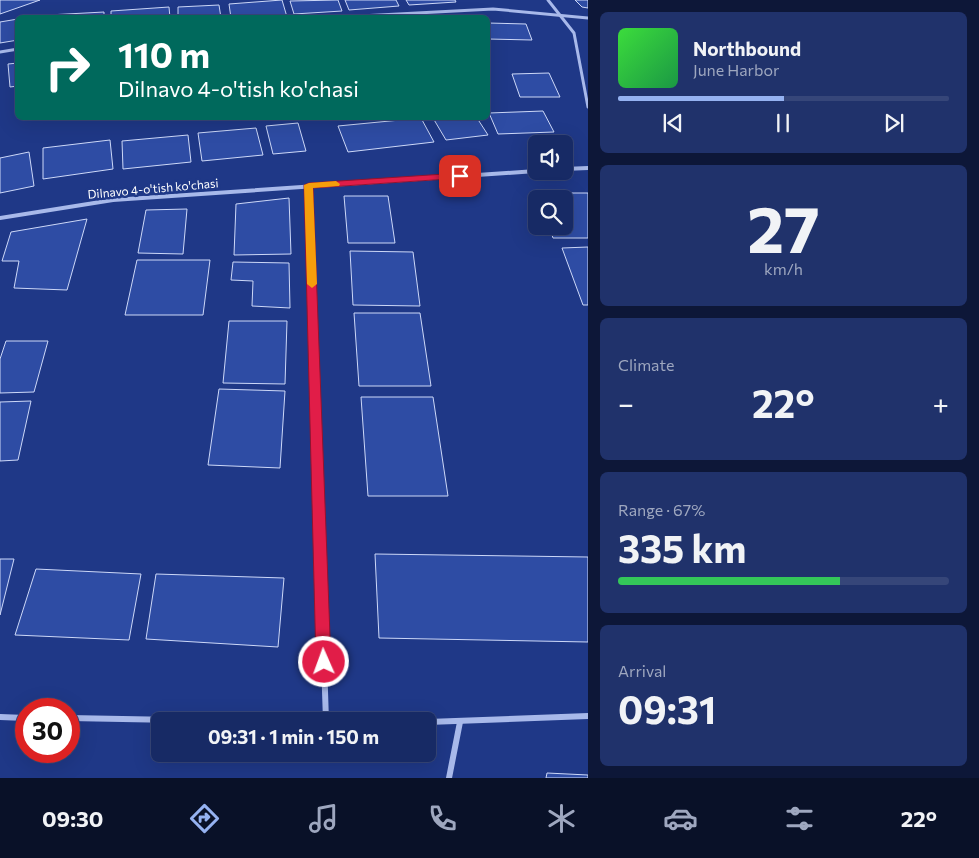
<!DOCTYPE html>
<html lang="en">
<head>
<meta charset="utf-8">
<style>
  :root { --surface:#172a65; --page:#20326b; --text:#f1f3f6; --muted:#9ea7bf; --line:#364679; --accent:#95b2f1 }
  body { margin:0; font-family:Commissioner,sans-serif; background:var(--page); color:var(--text); height:100vh; display:flex; flex-direction:column; font-size:19px; white-space:nowrap }
  * { box-sizing:border-box; margin:0 }
  p { font-size:16px; color:var(--muted) }
  .icon { flex:none; width:28px; height:28px; fill:none; stroke:currentColor; stroke-width:2; stroke-linecap:round; stroke-linejoin:round }
  .map { position:relative; flex:1; overflow:hidden }
  .side { display:flex; flex-direction:column; gap:12px; padding:12px; background:#0d1738; width:391px }
  .side>* { flex:none }
  .guide { position:absolute; left:15px; top:15px; width:475px; height:105px; border-radius:8px; box-shadow:0 5px 20px #0002,0 0 0 1px var(--line); background:#00695c; color:#fff; overflow:hidden }
  .buttons { position:absolute; left:528px; top:135px; display:grid; gap:10px }
  .buttons a { display:grid; place-items:center; width:45px; height:45px; border-radius:8px; background:var(--surface); box-shadow:0 5px 20px #0002,0 0 0 1px var(--line); font-size:25px }
  .speed { position:absolute; left:15px; top:698px; display:flex; gap:10px; font-size:25px; font-weight:700; text-align:center }
  .speed>* { display:grid; place-content:center; width:65px; height:65px; border-radius:50%; background:var(--surface); box-shadow:0 5px 20px #0002,0 0 0 1px var(--line); line-height:1 }
  .speed .limit { border:8px solid #d22; background:#fff; color:#111 }
  .pin { position:absolute; display:grid; place-items:center; width:42px; height:42px; color:#fff; margin:-21px; border-radius:10px; box-shadow:0 2px 8px #0006 }
  .me { position:absolute; width:55px; margin:-28px; rotate:358deg; stroke-linejoin:round; filter:drop-shadow(0 0 4px #0008) }
  .turn { display:flex; align-items:center; gap:18px; height:105px; padding:0 20px; font-size:22px }
  .turn .icon { width:65px; height:65px; stroke-width:2.5 }
  .turn b { display:block; font-size:35px; line-height:42px }
  .big { font-size:38px; font-weight:700; line-height:1.1 }
  .side .widget { flex:1; display:flex; flex-direction:column; justify-content:center; gap:8px; min-width:0; padding:0 18px; border-radius:8px; background:var(--page) }
  .side .dial { align-items:center; gap:0 }
  .dial b { font-size:65px; line-height:1 }
  .song { display:flex; align-items:center; gap:15px }
  .cover { width:60px; height:60px; border-radius:8px; background:linear-gradient(135deg,hsl(120 70% 55%),hsl(140 70% 35%)) }
  .played { height:5px; border-radius:2px; background:linear-gradient(90deg,var(--accent) 50%,var(--line) 50%) }
  .keys { display:flex; justify-content:space-around; direction:ltr }
  .heat { display:flex; justify-content:space-between; align-items:center; font-size:28px; direction:ltr }
  .charge { height:8px; border-radius:4px; background:linear-gradient(90deg,#34c759 67%,var(--line) 0) }
  .trip { position:absolute; left:151px; top:712px; width:285px; height:50px; border-radius:8px; background:var(--surface); box-shadow:0 5px 20px #0002,0 0 0 1px var(--line); font-weight:700; line-height:50px; text-align:center }
  .menu { display:flex; height:80px; justify-content:space-around; align-items:center; background:#091128; color:var(--muted) }
  .menu .icon { width:35px; height:35px }
  .menu .selected { color:var(--accent) }
  .menu b { font-size:22px; color:var(--text) }
  main { display:flex; flex:1; min-height:0 }
  .map>svg:first-child { display:block }
</style>
</head>
<body>
<main>
<div class="map">
<svg width="588" height="778" viewBox="0 0 588 778">
  <rect width="100%" height="100%" fill="#1f3887"/>
  <!-- building -->
  <g fill="#2e4ca4" stroke="#cdd8f8">
    <polygon points="0,0 40,0 0,14"/>
    <polygon points="282,0 287,17 231,18 229,4"/>
    <polygon points="338,0 342,11 294,14 290,1"/>
    <polygon points="345,0 396,0 399,6 349,10"/>
    <polygon points="406,0 455,0 456,2 409,5"/>
    <polygon points="575,0 588,0 588,8 582,7"/>
    <polygon points="219,5 221,18 178,18 178,7"/>
    <polygon points="169,7 170,18 111,18 111,11"/>
    <polygon points="104,12 104,18 47,18 48,15"/>
    <polygon points="18,19 18,40 0,43 0,22"/>
    <polygon points="488,23 526,24 532,40 488,39"/>
    <polygon points="18,63 18,86 10,87 8,64"/>
    <polygon points="549,73 560,97 520,97 512,74"/>
    <polygon points="543,111 554,132 498,134 489,113"/>
    <polygon points="421,118 434,142 348,152 338,126"/>
    <polygon points="433,118 477,118 488,135 446,140"/>
    <polygon points="298,123 306,151 273,154 266,126"/>
    <polygon points="256,128 263,155 202,161 198,133"/>
    <polygon points="188,135 191,162 123,169 122,141"/>
    <polygon points="110,140 113,169 43,179 43,148"/>
    <polygon points="29,152 34,186 0,193 0,158"/>
    <polygon points="538,193 588,193 588,238 553,238 549,226 564,226 564,199 540,199"/>
    <polygon points="344,196 388,196 395,243 348,243"/>
    <polygon points="289,198 291,254 234,255 236,204"/>
    <polygon points="187,209 183,254 138,253 146,210"/>
    <polygon points="87,219 67,290 14,288 19,261 2,261 11,232"/>
    <polygon points="588,247 588,305 583,305 562,248"/>
    <polygon points="350,251 413,252 420,306 353,305"/>
    <polygon points="137,260 210,260 203,315 125,315"/>
    <polygon points="233,262 289,263 290,308 252,306 253,281 231,280"/>
    <polygon points="354,313 420,313 431,386 359,386"/>
    <polygon points="229,321 287,321 285,384 223,383"/>
    <polygon points="6,341 48,341 34,392 0,393 0,359"/>
    <polygon points="219,389 285,391 280,468 208,465"/>
    <polygon points="361,397 433,397 448,496 368,496"/>
    <polygon points="31,401 18,460 0,461 0,402"/>
    <polygon points="375,554 588,557 588,642 379,638"/>
    <polygon points="0,559 14,559 0,615"/>
    <polygon points="36,569 141,574 129,640 15,635"/>
    <polygon points="156,574 284,578 278,647 146,639"/>
    <polygon points="547,773 588,775 588,778 546,778"/>
  </g>
  <g fill="none" stroke-linecap="round" stroke-linejoin="round">
    <!-- street-far3 -->
    <g stroke="#a8b9ea" stroke-width="3">
      <polyline points="548,0 574,33 588,107"/>
      <polyline points="322,18 493,9 588,18"/>
      <polyline points="0,52 18,49"/>
    </g>
    <!-- street-far2 -->
    <g stroke="#a8b9ea" stroke-width="4">
      <polyline points="564,169 588,168"/>
      <polyline points="309,185 313,301"/>
      <polyline points="0,218 113,200 536,171"/>
    </g>
    <!-- street-far1 -->
    <polyline stroke="#a8b9ea" stroke-width="5" points="313,300 319,513"/>
    <!-- street -->
    <g stroke="#a8b9ea" stroke-width="6">
      <polyline points="319,511 326,721"/>
      <polyline points="0,717 26,718"/>
      <polyline points="69,718 229,721"/>
      <polyline points="428,722 588,716"/>
      <polyline points="449,778 460,722"/>
    </g>
  </g>
  <!-- route -->
  <polygon fill="#e11d48" stroke="#92132f" points="460,173 465,176 463,178 313,188 331,662 329,667 324,669 319,667 316,662 304,185 309,183"/>
  <!-- slow -->
  <polygon fill="#f59e0b" points="336,181 340,184 339,186 313,188 317,284 312,288 307,284 304,185 309,183"/>
  <g text-anchor="middle" dominant-baseline="central" stroke-width="5" stroke-linejoin="round" paint-order="stroke">
    <!-- far-street labels -->
    <g font-size="12" fill="#fff" stroke="#1f3887">
      <text transform="translate(153 188) rotate(-5)">Dilnavo 4-o'tish ko'chasi</text>
    </g>
  </g>
</svg>
<div class="buttons">
<a><svg class="icon" aria-label="sound" viewBox="0 0 24 24"><path d="M4 9h4l5-4v14l-5-4H4zM17 9q2 3 0 6"/></svg></a>
<a><svg class="icon" aria-label="search" viewBox="0 0 24 24"><circle cx="10" cy="10" r="6"/><path d="M15 15l6 6"/></svg></a>
</div>
<div class="speed"><div class="limit">30</div></div>
<div class="pin" style="left:460px;top:176px;background:#d93025"><svg class="icon" aria-label="arrive" viewBox="0 0 24 24"><path d="M6 21V4h12l-3 4 3 4H6"/></svg></div>
<svg class="me" style="left:324px;top:662px" viewBox="-20 -20 40 40"><circle r="17" fill="#e11d48" stroke="#fff" stroke-width="3"/><path d="M0-11L8 9 0 5-8 9z" fill="#fff"/></svg>
<div class="trip">09:31 · 1 min · 150 m</div>
<div class="guide">
<div class="turn"><svg class="icon" aria-label="right" viewBox="0 0 24 24"><path d="M7 20v-9h11M14 6l5 5-5 5"/></svg><div><b>110 m</b>Dilnavo 4-o'tish ko'chasi</div></div>
</div>
</div>
<section class="side">
<div class="widget">
<div class="song"><i class="cover"></i><div><b>Northbound</b><p>June Harbor</p></div></div>
<div class="played"></div>
<div class="keys"><svg class="icon" aria-label="previous" viewBox="0 0 24 24"><path d="M18 5L8 12l10 7zM5 5v14"/></svg><svg class="icon" aria-label="pause" viewBox="0 0 24 24"><path d="M8 5v14M16 5v14"/></svg><svg class="icon" aria-label="next" viewBox="0 0 24 24"><path d="M6 5l10 7-10 7zM19 5v14"/></svg></div>
</div>
<div class="widget dial"><b>27</b><p>km/h</p></div>
<div class="widget"><p>Climate</p>
<div class="heat"><a>−</a><b class="big">22°</b><a>+</a></div>
</div>
<div class="widget"><p>Range · 67%</p><b class="big">335 km</b><div class="charge"></div></div>
<div class="widget"><p>Arrival</p><b class="big">09:31</b></div>
</section>
</main>
<nav class="menu">
<b>09:30</b>
<svg class="icon selected" aria-label="directions" viewBox="0 0 24 24"><path d="M12 3l9 9-9 9-9-9zM9 14v-3h6M13 9l2 2-2 2"/></svg>
<svg class="icon" aria-label="music" viewBox="0 0 24 24"><path d="M9 18V5l10-2v13"/><circle cx="6" cy="18" r="3"/><circle cx="16" cy="16" r="3"/></svg>
<svg class="icon" aria-label="phone" viewBox="0 0 24 24"><path d="M5 4h4l2 5-3 2q2 4 5 5l2-3 5 2v4C11 20 4 13 5 4z"/></svg>
<svg class="icon" aria-label="climate" viewBox="0 0 24 24"><path d="M12 3v18M4 7l16 10M4 17L20 7"/></svg>
<svg class="icon" aria-label="car" viewBox="0 0 24 24"><path d="M5 17H2v-5l4-1 3-4h7l3 4 3 1v5h-3M9 17h6M6 11h13"/><circle cx="7" cy="17" r="2"/><circle cx="17" cy="17" r="2"/></svg>
<svg class="icon" aria-label="filters" viewBox="0 0 24 24"><path d="M4 7h16M4 17h16"/><circle cx="9" cy="7" r="2"/><circle cx="15" cy="17" r="2"/></svg>
<b>22°</b>
</nav>
</body>
</html>
